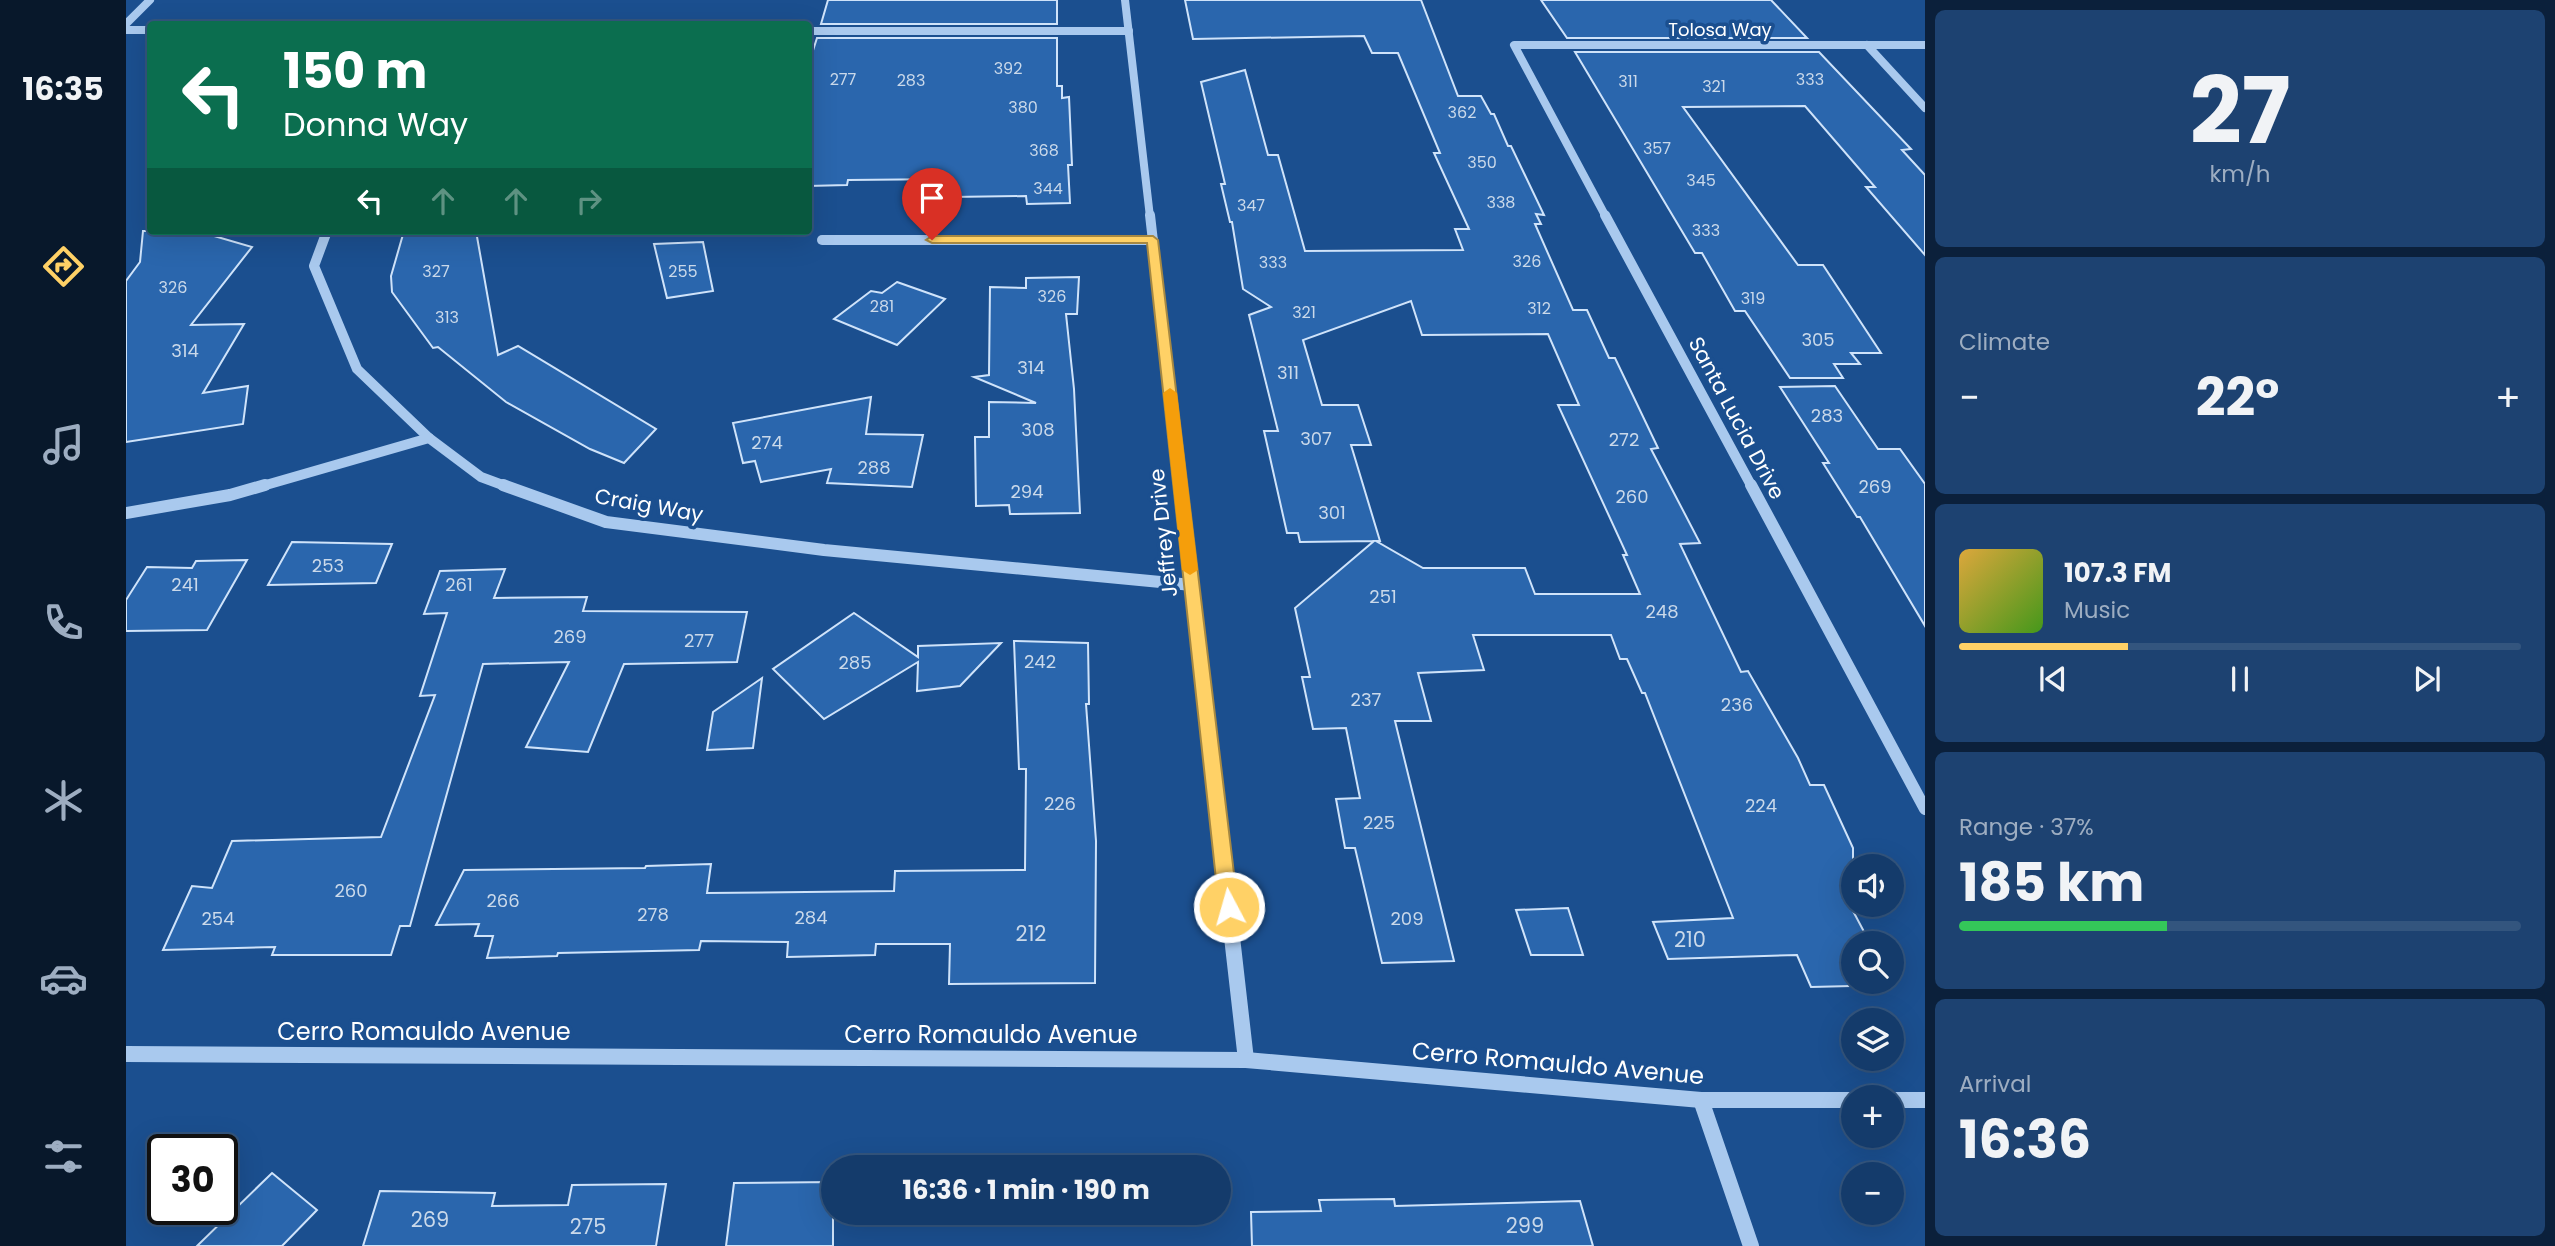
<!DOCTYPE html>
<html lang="en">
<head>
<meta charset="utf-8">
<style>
  :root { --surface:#143b6b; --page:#1d4271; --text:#f1f3f6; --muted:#9dadc1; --line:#33557e; --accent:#ffd166 }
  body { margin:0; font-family:Poppins,sans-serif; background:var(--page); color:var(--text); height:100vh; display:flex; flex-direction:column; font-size:26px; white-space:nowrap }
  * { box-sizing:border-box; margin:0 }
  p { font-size:23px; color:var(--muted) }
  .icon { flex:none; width:38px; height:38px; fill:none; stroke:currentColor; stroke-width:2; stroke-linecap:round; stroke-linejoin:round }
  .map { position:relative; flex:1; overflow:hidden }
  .drawer { display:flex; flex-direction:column; gap:10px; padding:10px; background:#0b203b; width:630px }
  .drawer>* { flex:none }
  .guide { position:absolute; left:21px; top:21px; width:665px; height:214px; border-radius:7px; box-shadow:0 7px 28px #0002,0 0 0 2px var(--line); background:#0b6e4f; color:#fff; overflow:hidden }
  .tools { position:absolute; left:1715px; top:854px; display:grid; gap:14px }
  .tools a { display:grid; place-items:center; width:63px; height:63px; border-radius:50%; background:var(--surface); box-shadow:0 7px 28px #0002,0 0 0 2px var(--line); font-size:35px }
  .speed { position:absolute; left:21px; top:1134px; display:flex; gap:14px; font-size:35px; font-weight:700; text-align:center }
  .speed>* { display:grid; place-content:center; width:91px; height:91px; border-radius:50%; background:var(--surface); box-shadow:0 7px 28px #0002,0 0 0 2px var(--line); line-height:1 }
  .speed .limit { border:4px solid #111; border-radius:10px; background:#fff; color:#111 }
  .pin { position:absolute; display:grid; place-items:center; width:60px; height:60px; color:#fff; margin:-72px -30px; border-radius:50% 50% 50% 0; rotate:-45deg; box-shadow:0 0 7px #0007 }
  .pin .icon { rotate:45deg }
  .me { position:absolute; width:77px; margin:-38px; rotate:354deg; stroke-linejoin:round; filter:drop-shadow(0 0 5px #0008) }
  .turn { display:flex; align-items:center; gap:24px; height:147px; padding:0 21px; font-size:32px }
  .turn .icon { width:91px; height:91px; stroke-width:2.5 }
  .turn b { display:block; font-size:49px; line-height:60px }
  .lanes { display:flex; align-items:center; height:66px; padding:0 21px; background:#0003; justify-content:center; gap:35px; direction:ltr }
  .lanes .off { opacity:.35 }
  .big { font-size:52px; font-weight:700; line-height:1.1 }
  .drawer .widget { flex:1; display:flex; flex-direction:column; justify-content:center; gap:10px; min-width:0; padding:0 24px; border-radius:10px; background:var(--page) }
  .drawer .dial { align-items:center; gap:0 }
  .dial b { font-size:91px; line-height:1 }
  .song { display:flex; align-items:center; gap:21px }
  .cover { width:84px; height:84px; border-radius:10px; background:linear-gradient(135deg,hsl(40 70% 55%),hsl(100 70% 35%)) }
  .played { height:7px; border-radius:4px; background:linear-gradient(90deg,var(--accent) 30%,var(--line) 30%) }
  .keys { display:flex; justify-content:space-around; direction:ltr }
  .heat { display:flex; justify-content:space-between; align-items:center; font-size:38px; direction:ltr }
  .charge { height:10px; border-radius:5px; background:linear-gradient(90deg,#34c759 37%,var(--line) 0) }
  .trip { position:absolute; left:695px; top:1155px; width:410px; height:70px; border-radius:35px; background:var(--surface); box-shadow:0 7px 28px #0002,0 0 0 2px var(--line); font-weight:700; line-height:70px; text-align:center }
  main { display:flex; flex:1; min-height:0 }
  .dock { display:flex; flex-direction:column; width:126px; justify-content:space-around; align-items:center; background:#08182b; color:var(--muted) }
  .dock .icon { width:49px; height:49px }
  .dock .current { color:var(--accent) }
  .dock b { font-size:32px; color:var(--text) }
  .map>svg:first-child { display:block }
</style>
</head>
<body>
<main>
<nav class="dock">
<b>16:35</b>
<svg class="icon current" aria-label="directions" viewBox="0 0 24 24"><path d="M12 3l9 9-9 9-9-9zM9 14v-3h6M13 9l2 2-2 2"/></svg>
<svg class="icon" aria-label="music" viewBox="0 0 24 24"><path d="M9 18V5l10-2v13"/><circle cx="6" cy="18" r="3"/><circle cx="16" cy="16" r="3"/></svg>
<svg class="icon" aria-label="phone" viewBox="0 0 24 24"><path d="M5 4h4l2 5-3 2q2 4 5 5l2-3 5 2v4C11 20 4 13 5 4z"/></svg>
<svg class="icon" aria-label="climate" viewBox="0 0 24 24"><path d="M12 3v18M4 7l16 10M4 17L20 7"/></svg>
<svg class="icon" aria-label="car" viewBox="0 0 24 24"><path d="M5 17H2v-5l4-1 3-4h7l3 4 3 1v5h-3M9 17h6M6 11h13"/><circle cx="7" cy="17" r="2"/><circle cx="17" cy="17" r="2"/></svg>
<svg class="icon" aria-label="filters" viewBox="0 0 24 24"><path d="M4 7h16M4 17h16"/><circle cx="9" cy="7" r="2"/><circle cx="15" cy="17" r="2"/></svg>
</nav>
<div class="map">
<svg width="1799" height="1246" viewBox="0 0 1799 1246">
  <rect width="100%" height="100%" fill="#1b4f8f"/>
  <!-- building -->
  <g fill="#2a66ad" stroke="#cfe3fa" stroke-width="2" fill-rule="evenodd">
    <polygon points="702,0 931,0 931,24 695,24"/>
    <path d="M 1059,0 L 1295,0 L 1332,96 L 1355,96 L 1365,114 L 1368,114 L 1382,146 L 1385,146 L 1418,215 L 1410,214 L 1415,224 L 1409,224 L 1447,310 L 1461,310 L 1483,358 L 1489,358 L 1532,448 L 1525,449 L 1574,543 L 1554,544 L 1615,672 L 1622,671 L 1672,758 L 1684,785 L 1698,785 L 1727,848 L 1727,911 L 1744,943 L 1727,943 L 1727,982 L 1763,982 L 1765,985 L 1685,987 L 1671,955 L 1542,959 L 1527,922 L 1607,918 L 1519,693 L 1516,693 L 1501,659 L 1494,659 L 1485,635 L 1347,635 L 1358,670 L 1292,673 L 1305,721 L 1269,721 L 1328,961 L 1256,963 L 1229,848 L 1219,848 L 1210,799 L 1234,798 L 1220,728 L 1187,729 L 1176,677 L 1184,677 L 1169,608 L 1248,541 L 1174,542 L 1172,533 L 1161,533 L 1138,431 L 1152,431 L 1123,315 L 1145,307 L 1117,289 L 1106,222 L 1104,222 L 1095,184 L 1099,184 L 1075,82 L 1119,70 L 1142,155 L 1152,155 L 1179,251 L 1337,250 L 1329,229 L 1343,229 L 1308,153 L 1314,153 L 1272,53 L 1246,53 L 1238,36 L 1067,39 ZM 1285,301 L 1296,335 L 1422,334 L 1453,405 L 1432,405 L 1501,555 L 1497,555 L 1514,594 L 1409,594 L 1399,568 L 1297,568 L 1250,541 L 1254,541 L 1225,445 L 1245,445 L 1232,405 L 1196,405 L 1177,340 Z"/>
    <polygon points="1415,0 1645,0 1681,38 1441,38"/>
    <polygon points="691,38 931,38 931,86 936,86 936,98 943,97 946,165 942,165 944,203 901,204 900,196 825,197 825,179 722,180 721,185 682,186 682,66"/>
    <polygon points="1449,52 1693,52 1785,149 1776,150 1799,175 1799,255 1740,187 1749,187 1679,106 1557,107 1672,265 1697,265 1755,353 1725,353 1734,364 1708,364 1717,378 1664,378 1619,311 1609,311 1576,253 1569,253"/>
    <polygon points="17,231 71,231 126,247 65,325 118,324 77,393 122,386 117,424 0,442 0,281 14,262"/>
    <polygon points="278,231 350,231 372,355 392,346 530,429 498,463 464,449 380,402 312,347 307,348 266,292 265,276"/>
    <polygon points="577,242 587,291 541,298 528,244"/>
    <polygon points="953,277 951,314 940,314 948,389 954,513 884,514 883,505 850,506 849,437 863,437 863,402 910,403 848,377 863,375 864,287 900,288 900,278"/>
    <polygon points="771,282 819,299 771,345 708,319 745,291 756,293"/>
    <polygon points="1709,386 1752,449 1774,449 1799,484 1799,626 1734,517 1731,517 1697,463 1703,463 1654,387"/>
    <polygon points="745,397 740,434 797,435 786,487 701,483 705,469 635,482 629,461 617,463 607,423"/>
    <polygon points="166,542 266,544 250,583 142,585"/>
    <polygon points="121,560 81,630 0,631 0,600 21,567 66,568 70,561"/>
    <polygon points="379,569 368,598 461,597 457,611 621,612 611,662 498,664 462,752 400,747 443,662 357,664 284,926 274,926 265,955 146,955 149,947 37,950 66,886 86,888 106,841 255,837 309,695 294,696 321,613 298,614 314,571"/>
    <polygon points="728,613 792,657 792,646 875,643 834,686 791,691 792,662 698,719 647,669"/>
    <polygon points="888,641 962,643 963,704 960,704 970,841 969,983 823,984 824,944 750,944 749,955 661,957 662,942 575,941 573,950 432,953 431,956 361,958 367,936 349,936 353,924 310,925 338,870 519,868 520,866 585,864 581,893 768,891 769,871 899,870 900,769 893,769"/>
    <polygon points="636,678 627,748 581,750 587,712"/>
    <polygon points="1442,908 1457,955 1405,955 1390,910"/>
    <polygon points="146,1173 191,1210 156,1246 71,1246"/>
    <polygon points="707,1182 707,1246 600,1246 608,1183"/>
    <polygon points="540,1184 530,1246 237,1246 254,1191 369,1193 366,1206 442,1205 446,1185"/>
    <polygon points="1268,1199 1269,1206 1454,1201 1467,1246 1126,1246 1125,1212 1195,1211 1193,1200"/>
  </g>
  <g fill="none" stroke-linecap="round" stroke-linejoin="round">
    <!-- minor-far3 -->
    <g stroke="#a9c9ee" stroke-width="8">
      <polyline points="999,0 1024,217"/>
      <polyline points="0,24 24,0"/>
      <polyline points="0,30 24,30"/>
      <polyline points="682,31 1003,31"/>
      <polyline points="1741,45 1799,108"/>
      <polyline points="1480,217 1388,45 1799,45"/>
    </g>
    <!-- minor-far2 -->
    <g stroke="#a9c9ee" stroke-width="10">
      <polyline points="1024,215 1055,487"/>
      <polyline points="1479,215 1626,487"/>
      <polyline points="201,231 188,266 231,369 303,438 355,477 382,487"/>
      <polyline points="696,240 1027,240"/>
      <polyline points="133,487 303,438"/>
    </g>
    <!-- minor-far1 -->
    <g stroke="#a9c9ee" stroke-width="12">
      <polyline points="377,485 480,522 698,550 1066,585"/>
      <polyline points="1054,485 1093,824"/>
      <polyline points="1625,485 1799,809"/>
      <polyline points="0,513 104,495 139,485"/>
    </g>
    <!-- minor -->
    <g stroke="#a9c9ee" stroke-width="16">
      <polyline points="1093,823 1120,1060"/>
      <polyline points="0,1054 1120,1060 1575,1100 1727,1100"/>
      <polyline points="1575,1100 1625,1246"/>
      <polyline points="1766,1100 1799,1100"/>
    </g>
  </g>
  <!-- route -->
  <polygon fill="#ffd166" stroke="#a68842" stroke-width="2" points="1027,236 1032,240 1112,907 1109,913 1103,916 1096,913 1093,907 1021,243 806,243 800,240 806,236"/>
  <!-- slow -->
  <polygon fill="#f59e0b" points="1044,388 1051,393 1072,570 1064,575 1056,570 1037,393"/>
  <g text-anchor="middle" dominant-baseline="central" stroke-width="7" stroke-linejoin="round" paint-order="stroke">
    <!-- far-number labels -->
    <g font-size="16" fill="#cad9ea">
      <text x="882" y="68">392</text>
      <text x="717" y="79">277</text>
      <text x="1684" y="79">333</text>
      <text x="785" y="80">283</text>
      <text x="1502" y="81">311</text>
      <text x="1588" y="86">321</text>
      <text x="897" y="107">380</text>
      <text x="1336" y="112">362</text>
      <text x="1531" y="148">357</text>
      <text x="918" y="150">368</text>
      <text x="1356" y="162">350</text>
      <text x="1575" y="180">345</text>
      <text x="922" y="188">344</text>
      <text x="1375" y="202">338</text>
      <text x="1125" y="205">347</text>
      <text x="1580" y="230">333</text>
      <text x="1401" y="261">326</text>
      <text x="1147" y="262">333</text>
      <text x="310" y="271">327</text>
      <text x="557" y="271">255</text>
      <text x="47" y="287">326</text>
      <text x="926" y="296">326</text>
      <text x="1627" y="298">319</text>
      <text x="756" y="306">281</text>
      <text x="1413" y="308">312</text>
      <text x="1178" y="312">321</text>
      <text x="321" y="317">313</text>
    </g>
    <!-- far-street labels -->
    <g font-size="18" fill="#fff" stroke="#1b4f8f">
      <text x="1594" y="29">Tolosa Way</text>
    </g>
    <!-- number labels -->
    <g font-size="18" fill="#cad9ea">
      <text x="1692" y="339">305</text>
      <text x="59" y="350">314</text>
      <text x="905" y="367">314</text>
      <text x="1162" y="372">311</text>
      <text x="1701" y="415">283</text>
      <text x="912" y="429">308</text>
      <text x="1190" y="438">307</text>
      <text x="1498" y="439">272</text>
      <text x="641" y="442">274</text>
      <text x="748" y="467">288</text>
      <text x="1749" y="486">269</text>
      <text x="901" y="491">294</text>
      <text x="1506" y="496">260</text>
      <text x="1206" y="512">301</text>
      <text x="202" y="565">253</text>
      <text x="59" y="584">241</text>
      <text x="333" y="584">261</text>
      <text x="1257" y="596">251</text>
      <text x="1536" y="611">248</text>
      <text x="444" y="636">269</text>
      <text x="573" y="640">277</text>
      <text x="914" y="661">242</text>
      <text x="729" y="662">285</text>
      <text x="1240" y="699">237</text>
      <text x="1611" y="704">236</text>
      <text x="934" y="803">226</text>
      <text x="1635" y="805">224</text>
      <text x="1253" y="822">225</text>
      <text x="225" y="890">260</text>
      <text x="377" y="900">266</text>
      <text x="527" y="914">278</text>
      <text x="685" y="917">284</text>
      <text x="92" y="918">254</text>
      <text x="1281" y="918">209</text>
    </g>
    <!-- street labels -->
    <g font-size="21" fill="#fff" stroke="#1b4f8f">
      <text transform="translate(1611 418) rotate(62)">Santa Lucia Drive</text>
      <text transform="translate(523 505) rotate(10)">Craig Way</text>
      <text transform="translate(1037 533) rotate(-96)">Jeffrey Drive</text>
    </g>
    <!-- near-number labels -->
    <g font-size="21" fill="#cad9ea">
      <text x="905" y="933">212</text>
      <text x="1564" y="939">210</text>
      <text x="304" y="1219">269</text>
      <text x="1399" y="1225">299</text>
      <text x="462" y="1226">275</text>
    </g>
    <!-- near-street labels -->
    <g font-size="24" fill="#fff" stroke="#1b4f8f">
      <text x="298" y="1031">Cerro Romauldo Avenue</text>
      <text x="865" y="1034">Cerro Romauldo Avenue</text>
      <text transform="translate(1432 1063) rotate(5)">Cerro Romauldo Avenue</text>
    </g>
  </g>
</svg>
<div class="tools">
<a><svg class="icon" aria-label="sound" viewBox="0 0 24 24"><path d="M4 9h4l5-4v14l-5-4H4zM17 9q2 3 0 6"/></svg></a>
<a><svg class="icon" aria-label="search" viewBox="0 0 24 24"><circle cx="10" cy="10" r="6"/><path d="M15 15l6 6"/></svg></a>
<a><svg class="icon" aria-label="layers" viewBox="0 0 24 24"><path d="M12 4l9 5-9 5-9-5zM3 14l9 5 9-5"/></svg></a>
<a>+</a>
<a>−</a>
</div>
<div class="speed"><div class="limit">30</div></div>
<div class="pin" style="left:806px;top:240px;background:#d93025"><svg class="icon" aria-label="arrive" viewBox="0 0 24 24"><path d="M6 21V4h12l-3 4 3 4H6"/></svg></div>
<svg class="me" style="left:1103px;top:907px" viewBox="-20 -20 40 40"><circle r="17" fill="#ffd166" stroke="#fff" stroke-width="3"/><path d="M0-11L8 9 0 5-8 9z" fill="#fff"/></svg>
<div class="trip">16:36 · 1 min · 190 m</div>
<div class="guide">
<div class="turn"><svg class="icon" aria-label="left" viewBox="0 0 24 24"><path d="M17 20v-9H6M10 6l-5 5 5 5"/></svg><div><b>150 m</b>Donna Way</div></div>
<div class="lanes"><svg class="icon" aria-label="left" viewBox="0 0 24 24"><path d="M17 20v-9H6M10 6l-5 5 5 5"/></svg><svg class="icon off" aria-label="ahead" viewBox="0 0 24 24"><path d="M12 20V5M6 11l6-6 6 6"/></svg><svg class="icon off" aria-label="ahead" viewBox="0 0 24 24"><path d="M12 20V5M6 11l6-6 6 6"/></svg><svg class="icon off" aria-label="right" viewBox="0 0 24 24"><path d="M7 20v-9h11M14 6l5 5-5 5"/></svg></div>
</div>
</div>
<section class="drawer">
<div class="widget dial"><b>27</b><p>km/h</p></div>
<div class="widget"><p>Climate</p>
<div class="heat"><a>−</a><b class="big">22°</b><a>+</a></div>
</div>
<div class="widget">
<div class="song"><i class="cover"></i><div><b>107.3 FM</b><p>Music</p></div></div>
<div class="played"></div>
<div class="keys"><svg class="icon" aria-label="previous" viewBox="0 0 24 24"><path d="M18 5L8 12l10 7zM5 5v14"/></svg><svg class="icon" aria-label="pause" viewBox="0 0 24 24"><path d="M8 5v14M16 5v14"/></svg><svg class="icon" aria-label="next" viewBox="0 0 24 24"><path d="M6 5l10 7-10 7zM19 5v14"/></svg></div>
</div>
<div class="widget"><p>Range · 37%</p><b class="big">185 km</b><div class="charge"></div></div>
<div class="widget"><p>Arrival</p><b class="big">16:36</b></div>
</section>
</main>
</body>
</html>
